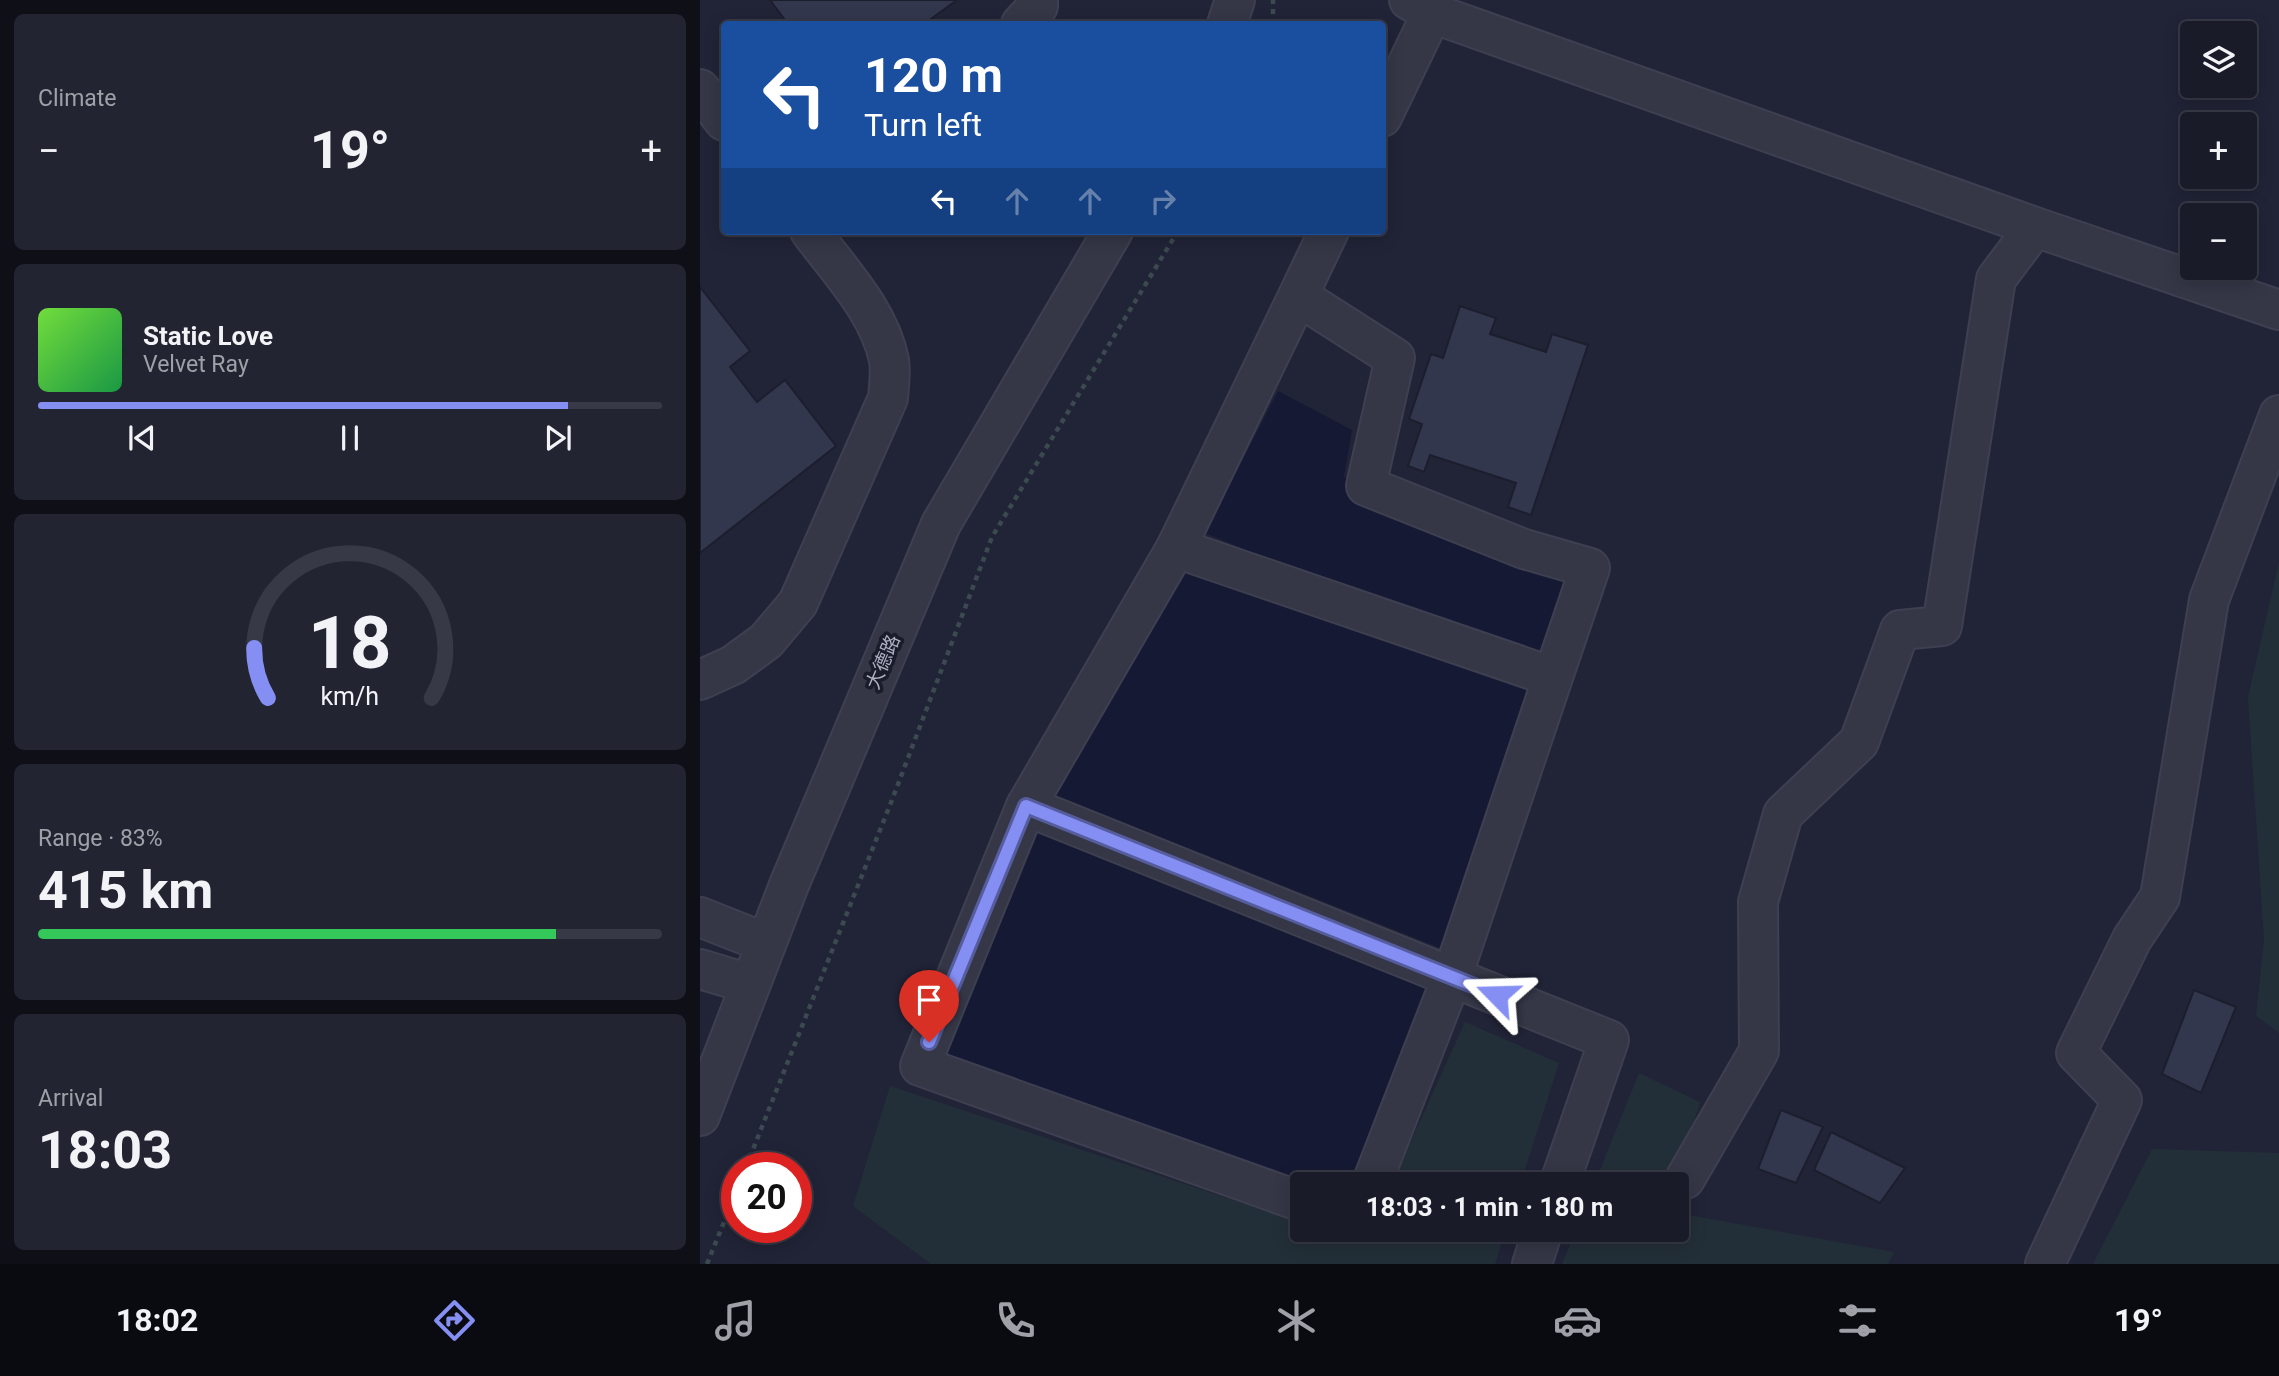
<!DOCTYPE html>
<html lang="en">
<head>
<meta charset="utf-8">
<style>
  :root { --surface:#191b29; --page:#222431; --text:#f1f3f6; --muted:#9fa1a8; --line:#373946; --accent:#858ff3 }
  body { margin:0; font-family:Roboto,"Noto Sans SC",sans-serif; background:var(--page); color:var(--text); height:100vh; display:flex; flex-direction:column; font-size:26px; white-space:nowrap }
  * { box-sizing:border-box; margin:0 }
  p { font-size:23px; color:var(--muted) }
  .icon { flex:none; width:38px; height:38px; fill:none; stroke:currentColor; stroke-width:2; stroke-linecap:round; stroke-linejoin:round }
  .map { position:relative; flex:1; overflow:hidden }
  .sheet { display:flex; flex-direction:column; gap:14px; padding:14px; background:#0e0f17; width:700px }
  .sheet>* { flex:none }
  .hud { position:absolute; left:21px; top:21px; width:665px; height:214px; border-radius:7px; box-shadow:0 4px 18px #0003,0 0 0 2px var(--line); background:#1a4fa0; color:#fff; overflow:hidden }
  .fabs { position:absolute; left:1480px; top:21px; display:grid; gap:14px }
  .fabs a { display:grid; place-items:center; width:77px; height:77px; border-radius:7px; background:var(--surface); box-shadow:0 4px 18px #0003,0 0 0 2px var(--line); font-size:35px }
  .speed { position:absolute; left:21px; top:1152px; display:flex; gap:14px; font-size:35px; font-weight:700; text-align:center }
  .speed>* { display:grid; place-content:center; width:91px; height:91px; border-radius:50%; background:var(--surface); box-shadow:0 4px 18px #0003,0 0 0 2px var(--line); line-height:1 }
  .speed .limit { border:10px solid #d22; background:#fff; color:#111 }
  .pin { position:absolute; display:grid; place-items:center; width:60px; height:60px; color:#fff; margin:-72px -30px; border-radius:50% 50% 50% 0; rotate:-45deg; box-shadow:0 0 7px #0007 }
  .pin .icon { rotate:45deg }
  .me { position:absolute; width:77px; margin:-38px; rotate:292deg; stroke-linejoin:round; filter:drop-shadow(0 0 5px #0008) }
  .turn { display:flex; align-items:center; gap:24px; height:147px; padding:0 28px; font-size:32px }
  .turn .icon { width:91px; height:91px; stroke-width:2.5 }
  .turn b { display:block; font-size:49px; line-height:60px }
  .lanes { display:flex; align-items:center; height:66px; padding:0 28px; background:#0003; justify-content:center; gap:35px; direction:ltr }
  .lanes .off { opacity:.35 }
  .big { font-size:52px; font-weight:700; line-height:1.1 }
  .sheet .card { flex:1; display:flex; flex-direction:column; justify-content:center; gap:10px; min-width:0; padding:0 24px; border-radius:10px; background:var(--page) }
  .sheet .dial { align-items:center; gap:0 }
  .dial svg { height:182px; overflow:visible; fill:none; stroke:var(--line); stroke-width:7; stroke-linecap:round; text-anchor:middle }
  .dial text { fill:var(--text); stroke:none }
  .song { display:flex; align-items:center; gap:21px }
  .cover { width:84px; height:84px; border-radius:10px; background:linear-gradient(135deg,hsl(100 70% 55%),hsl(140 70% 35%)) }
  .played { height:7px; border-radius:4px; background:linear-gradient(90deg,var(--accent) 85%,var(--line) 85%) }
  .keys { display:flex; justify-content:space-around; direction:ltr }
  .heat { display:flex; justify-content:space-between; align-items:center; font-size:38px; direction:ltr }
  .charge { height:10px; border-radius:5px; background:linear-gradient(90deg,#34c759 83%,var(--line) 0) }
  .trip { position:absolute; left:590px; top:1172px; width:399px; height:70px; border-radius:7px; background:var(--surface); box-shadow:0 4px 18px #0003,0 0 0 2px var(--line); font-weight:700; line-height:70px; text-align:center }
  .tabs { display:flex; height:112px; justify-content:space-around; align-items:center; background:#0a0b10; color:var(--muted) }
  .tabs .icon { width:49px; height:49px }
  .tabs .selected { color:var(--accent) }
  .tabs b { font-size:32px; color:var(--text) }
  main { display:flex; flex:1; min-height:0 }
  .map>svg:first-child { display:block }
</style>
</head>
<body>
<main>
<section class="sheet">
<div class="card"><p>Climate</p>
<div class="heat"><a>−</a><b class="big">19°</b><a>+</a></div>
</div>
<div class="card">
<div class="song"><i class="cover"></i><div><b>Static Love</b><p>Velvet Ray</p></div></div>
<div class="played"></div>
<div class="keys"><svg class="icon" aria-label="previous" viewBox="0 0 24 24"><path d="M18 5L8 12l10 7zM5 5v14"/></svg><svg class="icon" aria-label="pause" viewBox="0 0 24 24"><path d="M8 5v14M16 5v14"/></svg><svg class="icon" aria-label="next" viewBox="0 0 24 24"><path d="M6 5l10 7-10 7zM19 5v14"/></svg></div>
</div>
<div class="card dial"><svg viewBox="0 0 100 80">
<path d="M14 69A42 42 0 1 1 86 69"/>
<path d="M14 69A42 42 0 0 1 8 47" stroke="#858ff3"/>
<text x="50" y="56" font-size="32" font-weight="700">18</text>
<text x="50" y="72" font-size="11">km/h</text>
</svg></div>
<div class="card"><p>Range · 83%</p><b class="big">415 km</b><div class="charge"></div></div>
<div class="card"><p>Arrival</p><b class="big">18:03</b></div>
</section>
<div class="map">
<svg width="1579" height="1264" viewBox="0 0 1579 1264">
  <rect width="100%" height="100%" fill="#212437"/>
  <!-- green -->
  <g fill="#232f38">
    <polygon points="1579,562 1579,1033 1556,1016 1564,940 1548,697"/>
    <polygon points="765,1022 859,1063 820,1185 691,1185"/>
    <polygon points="939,1073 1000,1102 975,1185 894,1185"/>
    <polygon points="190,1086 602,1223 602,1230 623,1230 663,1244 670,1230 806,1230 795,1264 231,1264 153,1206"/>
    <polygon points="1452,1149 1579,1153 1579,1264 1393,1264"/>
    <polygon points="977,1213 1194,1252 1188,1264 862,1264 876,1230 976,1230"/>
  </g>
  <!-- water -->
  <g fill="#151933">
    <polygon points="578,391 652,430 644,477 890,568 853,677 505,533"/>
    <polygon points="481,566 844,684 748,951 347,792"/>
    <polygon points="338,826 741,982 659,1185 602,1185 241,1059"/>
  </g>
  <!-- building -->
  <g fill="#33374e" stroke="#1c1e2e" stroke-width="2">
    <polygon points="70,0 257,0 224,24 88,24"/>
    <polygon points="0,287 50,351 30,367 57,402 85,380 136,446 0,553"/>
    <polygon points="760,306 796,318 790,334 846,352 852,334 888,345 831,515 808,507 816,483 730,455 724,472 708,466 722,424 709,419 731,354 743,358"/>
    <polygon points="1494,990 1536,1007 1501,1093 1462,1074"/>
    <polygon points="1081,1110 1123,1127 1096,1183 1058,1169"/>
    <polygon points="1131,1132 1205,1168 1180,1203 1114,1170"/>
  </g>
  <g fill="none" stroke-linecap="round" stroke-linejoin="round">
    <defs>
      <g id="minor">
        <polyline points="709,0 732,13 1335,227 1579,310"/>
        <polyline points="321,24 338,6 338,0"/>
        <polyline points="527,24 535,0"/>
        <polyline points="0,89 24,121"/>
        <polyline points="682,117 732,13"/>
        <polyline points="598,296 476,548 853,677 890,568 824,549 666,486 695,358 598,296 629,231"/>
        <polyline points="476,548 326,806 909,1040 859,1185"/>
        <path d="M 0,680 L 33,665 L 66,641 L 98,603 L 188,398 C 189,385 191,371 189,360 C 179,311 139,270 110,231"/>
        <polyline points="326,806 220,1066 602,1202"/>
        <polyline points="0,917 66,943"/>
        <polyline points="0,969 50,984"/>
        <polyline points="0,1116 89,885 241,524 413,231"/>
        <polyline points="985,1179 1059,1051 1058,902 1083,814 1159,742 1200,630 1242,626 1296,279 1335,227"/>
        <polyline points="671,1185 752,977 853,677"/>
        <polyline points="832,1264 843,1230"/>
        <polyline points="1345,1264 1422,1100 1376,1053 1432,939 1460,897 1509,600 1579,415"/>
      </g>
    </defs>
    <!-- minor casing -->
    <use href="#minor" stroke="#3e4051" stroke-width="42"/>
    <!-- path -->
    <g stroke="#3c4950" stroke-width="4.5" stroke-dasharray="5 5" stroke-linecap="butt">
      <polyline points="573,24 573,0"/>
      <polyline points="46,1167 192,800 292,537 478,231"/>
      <polyline points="7,1264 37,1190"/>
    </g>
    <!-- minor -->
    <use href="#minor" stroke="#353747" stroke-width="38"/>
  </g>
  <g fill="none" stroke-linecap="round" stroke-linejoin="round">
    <defs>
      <polyline id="route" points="229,1042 326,806 797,995"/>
    </defs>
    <!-- route casing -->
    <use href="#route" stroke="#565d9e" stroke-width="18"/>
    <!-- route -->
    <use href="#route" stroke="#858ff3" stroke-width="12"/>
  </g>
  <g text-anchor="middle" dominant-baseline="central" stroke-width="7" stroke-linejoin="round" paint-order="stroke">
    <!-- street labels -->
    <g font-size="19" fill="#afb1c4" stroke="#1a1c2c">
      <text transform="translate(183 662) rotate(-67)">大德路</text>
    </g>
  </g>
</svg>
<div class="fabs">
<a><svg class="icon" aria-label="layers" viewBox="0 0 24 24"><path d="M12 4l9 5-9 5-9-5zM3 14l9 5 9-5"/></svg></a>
<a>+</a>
<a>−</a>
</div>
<div class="speed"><div class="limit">20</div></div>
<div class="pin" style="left:229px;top:1042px;background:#d93025"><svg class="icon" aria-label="arrive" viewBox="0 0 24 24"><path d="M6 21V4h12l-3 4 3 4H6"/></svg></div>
<svg class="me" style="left:797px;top:995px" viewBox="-20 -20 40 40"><path d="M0-17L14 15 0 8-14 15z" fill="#858ff3" stroke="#fff" stroke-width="4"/></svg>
<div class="trip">18:03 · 1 min · 180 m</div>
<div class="hud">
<div class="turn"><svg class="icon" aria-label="left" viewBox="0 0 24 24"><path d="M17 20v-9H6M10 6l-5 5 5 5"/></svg><div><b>120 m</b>Turn left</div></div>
<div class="lanes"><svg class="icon" aria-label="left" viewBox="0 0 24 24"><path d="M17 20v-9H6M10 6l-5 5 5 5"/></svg><svg class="icon off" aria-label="ahead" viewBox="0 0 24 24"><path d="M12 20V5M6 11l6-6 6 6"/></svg><svg class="icon off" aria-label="ahead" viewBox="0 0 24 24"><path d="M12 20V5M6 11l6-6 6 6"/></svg><svg class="icon off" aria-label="right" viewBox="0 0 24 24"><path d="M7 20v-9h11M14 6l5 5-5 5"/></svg></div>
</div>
</div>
</main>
<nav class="tabs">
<b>18:02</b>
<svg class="icon selected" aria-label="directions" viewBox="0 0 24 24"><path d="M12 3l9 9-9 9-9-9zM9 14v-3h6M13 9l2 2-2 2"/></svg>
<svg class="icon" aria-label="music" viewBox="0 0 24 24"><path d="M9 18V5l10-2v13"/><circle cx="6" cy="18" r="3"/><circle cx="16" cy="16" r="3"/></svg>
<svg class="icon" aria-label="phone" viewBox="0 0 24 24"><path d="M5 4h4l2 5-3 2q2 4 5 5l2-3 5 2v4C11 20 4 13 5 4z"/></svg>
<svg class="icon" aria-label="climate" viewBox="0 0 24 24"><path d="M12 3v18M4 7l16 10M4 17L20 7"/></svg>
<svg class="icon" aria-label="car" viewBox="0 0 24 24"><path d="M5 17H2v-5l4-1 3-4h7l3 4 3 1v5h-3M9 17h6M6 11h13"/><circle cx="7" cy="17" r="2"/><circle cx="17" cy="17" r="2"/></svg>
<svg class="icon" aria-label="filters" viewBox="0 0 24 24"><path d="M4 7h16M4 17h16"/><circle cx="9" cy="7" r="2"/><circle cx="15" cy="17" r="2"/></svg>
<b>19°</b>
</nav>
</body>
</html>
